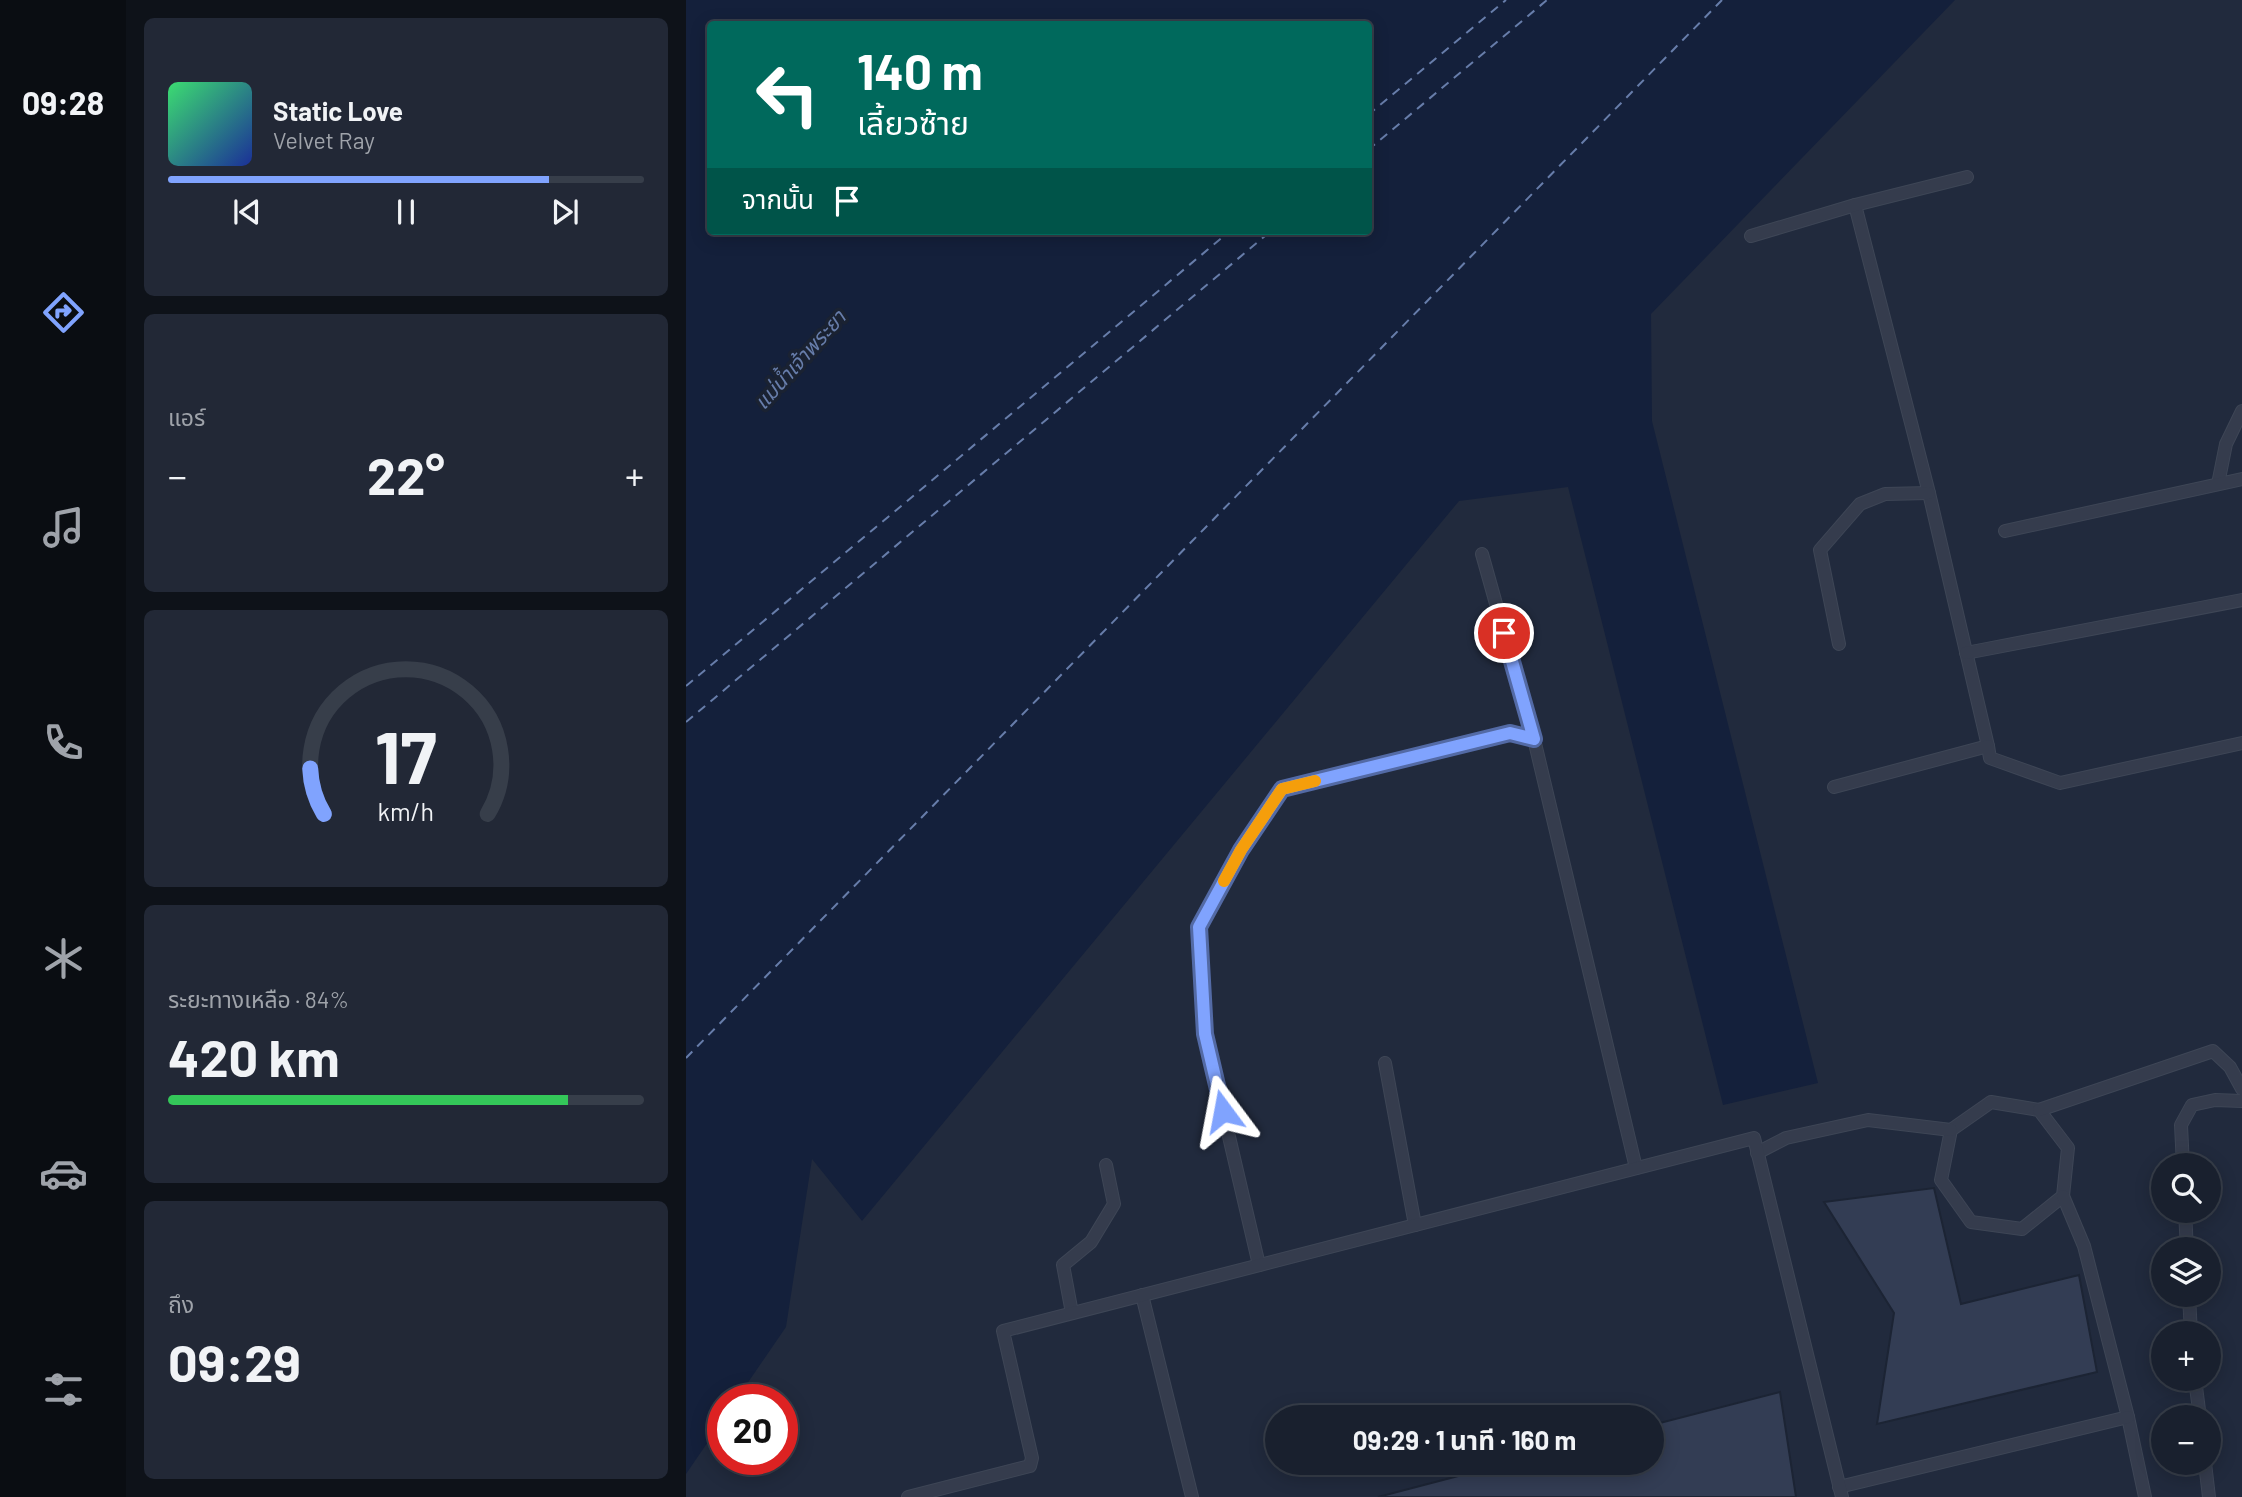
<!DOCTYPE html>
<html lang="th">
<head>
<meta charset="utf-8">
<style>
  :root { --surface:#19202e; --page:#222836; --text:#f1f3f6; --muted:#9fa3aa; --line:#373e4a; --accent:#80a3fe }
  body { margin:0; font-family:Barlow,"Noto Sans Thai",sans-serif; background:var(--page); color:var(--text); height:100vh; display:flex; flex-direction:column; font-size:26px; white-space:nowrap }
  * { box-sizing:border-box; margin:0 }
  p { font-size:23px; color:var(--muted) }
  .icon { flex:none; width:38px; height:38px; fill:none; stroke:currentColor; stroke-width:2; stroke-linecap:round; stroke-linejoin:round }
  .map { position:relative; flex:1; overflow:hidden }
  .side { display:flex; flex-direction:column; gap:18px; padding:18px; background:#0e1219; width:560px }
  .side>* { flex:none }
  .hud { position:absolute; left:21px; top:21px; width:665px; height:214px; border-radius:7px; box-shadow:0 4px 18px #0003,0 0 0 2px var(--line); background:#00695c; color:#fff; overflow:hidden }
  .fabs { position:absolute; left:1465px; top:1153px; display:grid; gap:14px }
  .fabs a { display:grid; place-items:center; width:70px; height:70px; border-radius:50%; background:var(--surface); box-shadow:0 4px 18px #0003,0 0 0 2px var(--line); font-size:35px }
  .speed { position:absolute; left:21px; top:1384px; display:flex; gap:14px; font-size:35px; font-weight:700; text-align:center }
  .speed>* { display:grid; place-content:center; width:91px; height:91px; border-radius:50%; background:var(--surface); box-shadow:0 4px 18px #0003,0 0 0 2px var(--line); line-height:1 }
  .speed .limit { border:10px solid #d22; background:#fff; color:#111 }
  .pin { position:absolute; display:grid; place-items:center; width:60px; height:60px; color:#fff; margin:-30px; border:4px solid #fff; border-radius:50%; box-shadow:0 2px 7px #0007 }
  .me { position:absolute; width:77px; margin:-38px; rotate:347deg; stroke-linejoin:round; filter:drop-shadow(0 0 5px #0008) }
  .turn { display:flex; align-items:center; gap:24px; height:147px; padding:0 35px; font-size:32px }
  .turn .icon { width:91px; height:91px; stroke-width:2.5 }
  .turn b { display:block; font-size:49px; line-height:60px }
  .then { display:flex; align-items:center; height:66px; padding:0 35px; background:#0003; gap:14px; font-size:26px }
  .big { font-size:52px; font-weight:700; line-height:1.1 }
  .side .tile { flex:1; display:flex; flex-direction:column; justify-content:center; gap:10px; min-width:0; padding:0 24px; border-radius:10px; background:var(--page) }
  .side .dial { align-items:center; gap:0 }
  .dial svg { height:182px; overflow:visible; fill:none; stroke:var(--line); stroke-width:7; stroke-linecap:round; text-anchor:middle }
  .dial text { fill:var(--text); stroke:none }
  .song { display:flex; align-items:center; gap:21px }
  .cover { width:84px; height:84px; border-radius:10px; background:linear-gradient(135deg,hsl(140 70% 55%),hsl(230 70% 35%)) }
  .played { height:7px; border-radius:4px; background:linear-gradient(90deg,var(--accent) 80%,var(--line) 80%) }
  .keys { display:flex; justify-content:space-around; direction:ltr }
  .heat { display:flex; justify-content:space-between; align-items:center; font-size:38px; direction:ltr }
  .charge { height:10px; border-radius:5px; background:linear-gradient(90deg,#34c759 84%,var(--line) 0) }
  .trip { position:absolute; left:579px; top:1405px; width:399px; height:70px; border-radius:35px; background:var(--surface); box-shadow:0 4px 18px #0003,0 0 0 2px var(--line); font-weight:700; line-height:70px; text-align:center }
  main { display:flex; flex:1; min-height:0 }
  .dock { display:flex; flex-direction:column; width:126px; justify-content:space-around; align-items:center; background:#0a0d12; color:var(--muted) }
  .dock .icon { width:49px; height:49px }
  .dock .on { color:var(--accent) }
  .dock b { font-size:32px; color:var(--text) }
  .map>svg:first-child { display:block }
</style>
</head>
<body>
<main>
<nav class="dock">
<b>09:28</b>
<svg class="icon on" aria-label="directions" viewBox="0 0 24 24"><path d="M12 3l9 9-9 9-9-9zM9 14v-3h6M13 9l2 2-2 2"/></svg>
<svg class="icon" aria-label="music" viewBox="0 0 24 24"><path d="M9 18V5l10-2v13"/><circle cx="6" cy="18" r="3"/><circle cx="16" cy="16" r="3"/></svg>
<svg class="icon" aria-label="phone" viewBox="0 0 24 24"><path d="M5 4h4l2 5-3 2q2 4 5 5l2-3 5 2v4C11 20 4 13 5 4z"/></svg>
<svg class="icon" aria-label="climate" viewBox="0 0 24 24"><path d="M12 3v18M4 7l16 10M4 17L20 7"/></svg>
<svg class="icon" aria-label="car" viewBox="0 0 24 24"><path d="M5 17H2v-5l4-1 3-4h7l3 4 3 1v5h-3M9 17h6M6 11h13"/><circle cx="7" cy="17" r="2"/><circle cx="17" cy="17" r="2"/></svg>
<svg class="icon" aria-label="filters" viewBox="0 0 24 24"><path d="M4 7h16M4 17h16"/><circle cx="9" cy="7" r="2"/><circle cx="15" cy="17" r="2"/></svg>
</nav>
<section class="side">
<div class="tile">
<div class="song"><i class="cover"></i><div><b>Static Love</b><p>Velvet Ray</p></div></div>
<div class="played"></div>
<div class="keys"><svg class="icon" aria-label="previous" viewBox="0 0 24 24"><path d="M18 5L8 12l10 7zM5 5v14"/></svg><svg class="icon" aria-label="pause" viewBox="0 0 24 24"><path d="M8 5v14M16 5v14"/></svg><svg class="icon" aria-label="next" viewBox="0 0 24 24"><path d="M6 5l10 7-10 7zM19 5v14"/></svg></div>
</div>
<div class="tile"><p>แอร์</p>
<div class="heat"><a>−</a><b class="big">22°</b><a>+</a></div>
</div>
<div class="tile dial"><svg viewBox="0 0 100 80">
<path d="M14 69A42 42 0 1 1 86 69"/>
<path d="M14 69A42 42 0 0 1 8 49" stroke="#80a3fe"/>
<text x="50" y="56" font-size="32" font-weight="700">17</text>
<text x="50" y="72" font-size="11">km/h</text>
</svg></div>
<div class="tile"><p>ระยะทางเหลือ · 84%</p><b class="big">420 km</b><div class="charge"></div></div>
<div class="tile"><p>ถึง</p><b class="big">09:29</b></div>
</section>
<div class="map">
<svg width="1556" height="1497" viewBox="0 0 1556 1497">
  <rect width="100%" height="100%" fill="#212a3d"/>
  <!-- water -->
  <path fill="#14203b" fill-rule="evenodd" d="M 0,0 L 1269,0 L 965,314 L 966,421 L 1132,1083 L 1037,1105 L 882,487 L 773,501 L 176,1221 L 126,1159 L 100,1327 L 50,1400 L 37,1400 L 37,1420 L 0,1474 ZM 24,24 L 682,24 L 682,231 L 24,231 Z"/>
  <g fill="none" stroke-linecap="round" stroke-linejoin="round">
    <!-- ferry -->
    <g stroke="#677daa" stroke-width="2" stroke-dasharray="9 7" stroke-linecap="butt">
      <polyline points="682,115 820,0"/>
      <polyline points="682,150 861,0"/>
      <polyline points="0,686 544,231"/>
      <polyline points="0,722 585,231"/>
      <polyline points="0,1058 1036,0"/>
    </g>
  </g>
  <!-- building -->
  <g fill="#333d54" stroke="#1c2434" stroke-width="2">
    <polygon points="1248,1188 1275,1304 1393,1275 1411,1372 1191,1424 1208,1313 1138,1202"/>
    <polygon points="1094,1392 1110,1497 692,1497 822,1463 966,1463 966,1425"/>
  </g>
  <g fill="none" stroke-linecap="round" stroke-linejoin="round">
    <defs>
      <g id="service">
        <polyline points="1169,205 1243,493 1302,746"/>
        <polyline points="1065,236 1169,205 1281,177"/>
        <polyline points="1532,484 1540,444 1556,411"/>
        <polyline points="1319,531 1556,479"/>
        <polyline points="796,554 848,739 950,1168"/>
        <polyline points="1153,644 1134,550 1174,504 1199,494 1243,493"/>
        <polyline points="1280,653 1556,600"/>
        <polyline points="1148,787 1302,746 1304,758 1374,783 1556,743"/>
        <polyline points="699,1063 729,1225"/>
        <polygon points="1305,1102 1353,1110 1382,1148 1377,1196 1336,1229 1285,1222 1255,1180 1265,1130"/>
        <polyline points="1353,1110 1527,1051 1544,1067 1556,1089"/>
        <polyline points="1071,1153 1100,1138 1182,1120 1265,1130"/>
        <polyline points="1497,1166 1495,1125 1506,1105 1529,1100 1556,1101"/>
        <polyline points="1377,1196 1398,1246 1442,1417 1459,1497"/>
        <polyline points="1499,1211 1501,1250"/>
        <polyline points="573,1265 519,1034 513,927 555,850 596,789 824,733 848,739"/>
        <polyline points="456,1295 506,1497"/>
        <polyline points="1503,1295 1505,1334"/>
        <polyline points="386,1313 377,1265 405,1242 428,1204 420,1165"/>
        <polyline points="1509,1379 1514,1418"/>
        <polyline points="1519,1463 1523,1497"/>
        <polyline points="1153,1487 1442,1417"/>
        <polyline points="222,1497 344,1466 346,1458 317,1331 1068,1138 1156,1497"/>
      </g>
    </defs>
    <!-- service casing -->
    <use href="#service" stroke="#3e4656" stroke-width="14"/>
    <!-- service -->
    <use href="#service" stroke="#353c4d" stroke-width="12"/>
  </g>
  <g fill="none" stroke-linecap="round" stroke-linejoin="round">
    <defs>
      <polyline id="route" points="537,1111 519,1034 513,927 555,850 596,789 824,733 848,739 818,633"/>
    </defs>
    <!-- route casing -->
    <use href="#route" stroke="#536aa5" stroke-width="18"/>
    <!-- route -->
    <use href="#route" stroke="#80a3fe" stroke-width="12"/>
    <!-- slow -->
    <polyline stroke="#f59e0b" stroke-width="12" points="538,881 555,850 596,789 629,781"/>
  </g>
  <g text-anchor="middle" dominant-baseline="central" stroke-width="7" stroke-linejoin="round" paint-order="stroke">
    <!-- water labels -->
    <g font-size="21" font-style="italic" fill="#677daa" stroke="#1a2232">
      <text transform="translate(113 359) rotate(-48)">แม่น้ำเจ้าพระยา</text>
    </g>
  </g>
</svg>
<div class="fabs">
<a><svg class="icon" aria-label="search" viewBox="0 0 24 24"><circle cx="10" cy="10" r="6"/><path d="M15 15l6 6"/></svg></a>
<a><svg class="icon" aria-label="layers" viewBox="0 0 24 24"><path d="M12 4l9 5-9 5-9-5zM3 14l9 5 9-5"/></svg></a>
<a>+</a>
<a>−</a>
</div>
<div class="speed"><div class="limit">20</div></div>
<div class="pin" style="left:818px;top:633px;background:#d93025"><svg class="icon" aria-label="arrive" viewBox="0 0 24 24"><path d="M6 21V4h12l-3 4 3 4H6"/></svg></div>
<svg class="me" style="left:537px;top:1111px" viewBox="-20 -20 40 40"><path d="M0-17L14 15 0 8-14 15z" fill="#80a3fe" stroke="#fff" stroke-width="4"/></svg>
<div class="trip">09:29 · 1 นาที · 160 m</div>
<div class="hud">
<div class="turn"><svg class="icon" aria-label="left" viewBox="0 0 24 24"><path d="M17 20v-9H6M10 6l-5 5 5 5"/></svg><div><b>140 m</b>เลี้ยวซ้าย</div></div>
<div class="then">จากนั้น<svg class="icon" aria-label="arrive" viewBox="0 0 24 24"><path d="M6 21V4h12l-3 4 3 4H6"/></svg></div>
</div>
</div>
</main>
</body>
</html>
